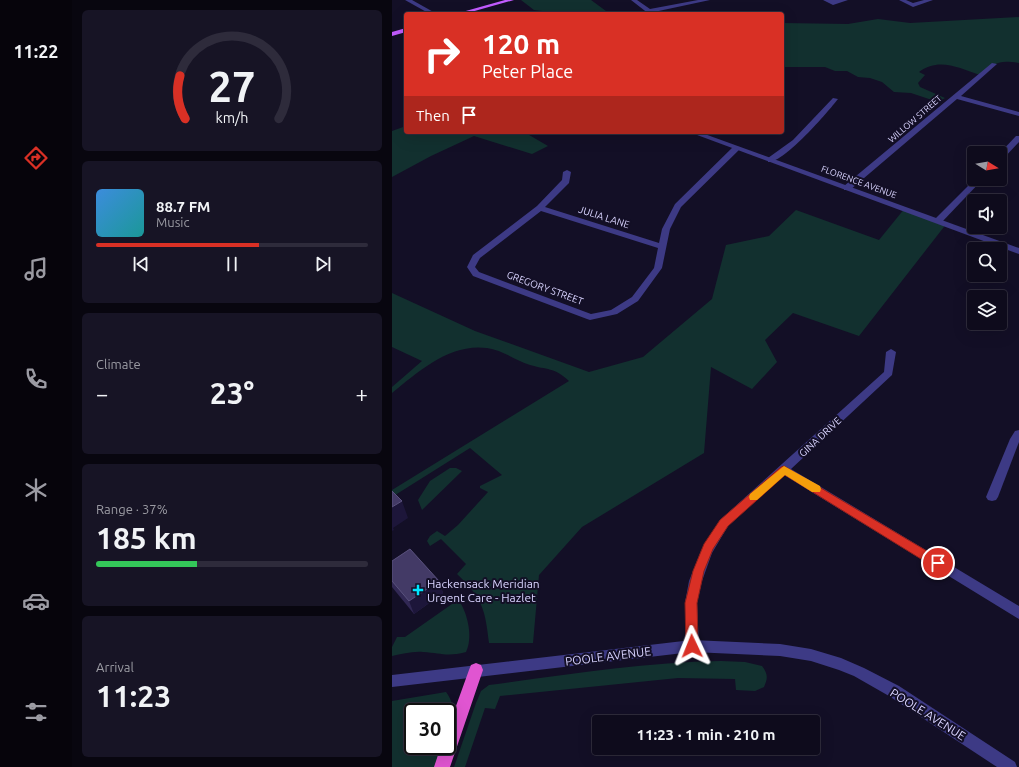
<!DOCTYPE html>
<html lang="en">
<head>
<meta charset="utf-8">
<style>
  :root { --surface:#0e0b1c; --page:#171425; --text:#f1f3f6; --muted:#9b9ba3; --line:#2e2b3b; --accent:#d93025 }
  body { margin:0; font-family:Ubuntu,sans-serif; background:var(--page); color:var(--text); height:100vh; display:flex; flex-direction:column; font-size:15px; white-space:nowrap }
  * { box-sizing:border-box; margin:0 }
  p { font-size:13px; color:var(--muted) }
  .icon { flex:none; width:22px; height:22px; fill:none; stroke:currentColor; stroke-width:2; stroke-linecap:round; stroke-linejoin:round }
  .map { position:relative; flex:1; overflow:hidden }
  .details { display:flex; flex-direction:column; gap:10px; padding:10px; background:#08060f; width:320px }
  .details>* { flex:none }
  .guide { position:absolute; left:12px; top:12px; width:380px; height:122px; border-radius:4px; box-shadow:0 4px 16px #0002,0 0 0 1px var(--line); background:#d93025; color:#fff; overflow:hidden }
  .needle { width:26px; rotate:101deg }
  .fabs { position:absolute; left:575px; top:146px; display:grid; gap:8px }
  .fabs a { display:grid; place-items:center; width:40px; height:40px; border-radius:4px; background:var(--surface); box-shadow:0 4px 16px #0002,0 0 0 1px var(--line); font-size:20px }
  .speed { position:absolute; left:12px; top:703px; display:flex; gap:8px; font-size:20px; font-weight:700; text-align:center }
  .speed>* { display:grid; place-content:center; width:52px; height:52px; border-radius:50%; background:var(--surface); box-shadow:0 4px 16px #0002,0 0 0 1px var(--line); line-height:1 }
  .speed .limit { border:2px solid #111; border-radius:6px; background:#fff; color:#111 }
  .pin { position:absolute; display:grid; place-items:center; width:34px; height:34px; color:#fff; margin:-17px; border:2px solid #fff; border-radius:50%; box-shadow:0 1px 4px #0007 }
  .me { position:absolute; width:44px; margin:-22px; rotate:358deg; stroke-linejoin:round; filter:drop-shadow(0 0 3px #0008) }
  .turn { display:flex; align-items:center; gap:14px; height:84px; padding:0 12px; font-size:18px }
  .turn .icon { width:52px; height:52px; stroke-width:2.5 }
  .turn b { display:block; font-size:28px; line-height:34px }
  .then { display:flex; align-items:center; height:38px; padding:0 12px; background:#0003; gap:8px; font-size:15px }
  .big { font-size:30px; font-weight:600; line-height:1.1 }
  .details .widget { flex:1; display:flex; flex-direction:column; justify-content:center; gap:6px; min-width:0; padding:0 14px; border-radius:6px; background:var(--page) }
  .details .dial { align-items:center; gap:0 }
  .dial svg { height:104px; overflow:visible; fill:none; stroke:var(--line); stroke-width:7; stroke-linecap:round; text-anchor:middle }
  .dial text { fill:var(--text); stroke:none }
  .song { display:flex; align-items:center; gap:12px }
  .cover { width:48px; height:48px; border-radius:6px; background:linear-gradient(135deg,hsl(210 70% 55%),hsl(180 70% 35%)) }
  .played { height:4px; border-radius:2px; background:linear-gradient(90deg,var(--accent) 60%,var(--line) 60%) }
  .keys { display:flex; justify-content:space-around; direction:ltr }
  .heat { display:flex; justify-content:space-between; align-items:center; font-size:22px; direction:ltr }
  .charge { height:6px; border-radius:3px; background:linear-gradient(90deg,#34c759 37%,var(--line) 0) }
  .trip { position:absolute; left:200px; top:715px; width:228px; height:40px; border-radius:4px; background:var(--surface); box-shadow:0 4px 16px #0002,0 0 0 1px var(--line); font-weight:600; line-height:40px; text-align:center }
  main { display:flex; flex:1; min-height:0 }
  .dock { display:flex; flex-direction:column; width:72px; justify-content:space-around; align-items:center; background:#06040b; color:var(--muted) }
  .dock .icon { width:28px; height:28px }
  .dock .selected { color:var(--accent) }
  .dock b { font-size:18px; color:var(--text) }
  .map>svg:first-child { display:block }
</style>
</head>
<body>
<main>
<nav class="dock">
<b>11:22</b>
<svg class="icon selected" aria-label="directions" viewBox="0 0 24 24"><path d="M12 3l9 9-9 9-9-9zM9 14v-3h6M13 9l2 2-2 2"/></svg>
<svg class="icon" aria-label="music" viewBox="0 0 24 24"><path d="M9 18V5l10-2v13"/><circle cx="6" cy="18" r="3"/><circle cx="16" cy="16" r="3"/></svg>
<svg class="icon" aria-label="phone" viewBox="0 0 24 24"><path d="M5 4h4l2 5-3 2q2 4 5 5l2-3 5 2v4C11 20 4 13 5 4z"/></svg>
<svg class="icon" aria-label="climate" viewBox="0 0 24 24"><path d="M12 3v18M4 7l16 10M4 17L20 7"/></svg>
<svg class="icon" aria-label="car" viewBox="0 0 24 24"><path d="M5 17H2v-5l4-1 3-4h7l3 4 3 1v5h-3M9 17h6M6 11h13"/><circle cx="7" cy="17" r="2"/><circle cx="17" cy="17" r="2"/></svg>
<svg class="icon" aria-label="filters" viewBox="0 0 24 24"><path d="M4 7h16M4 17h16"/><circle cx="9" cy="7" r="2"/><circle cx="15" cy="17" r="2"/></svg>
</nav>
<section class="details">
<div class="widget dial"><svg viewBox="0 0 100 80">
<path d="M14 69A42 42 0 1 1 86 69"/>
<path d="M14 69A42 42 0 0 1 10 36" stroke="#d93025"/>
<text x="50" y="56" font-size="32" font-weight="700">27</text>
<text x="50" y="72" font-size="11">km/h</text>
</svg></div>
<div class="widget">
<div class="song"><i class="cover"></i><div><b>88.7 FM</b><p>Music</p></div></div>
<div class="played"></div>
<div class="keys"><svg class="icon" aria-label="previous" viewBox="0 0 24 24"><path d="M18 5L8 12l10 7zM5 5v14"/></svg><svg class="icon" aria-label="pause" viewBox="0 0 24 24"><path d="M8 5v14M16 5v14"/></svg><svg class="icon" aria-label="next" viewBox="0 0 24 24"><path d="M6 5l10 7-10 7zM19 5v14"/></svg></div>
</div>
<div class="widget"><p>Climate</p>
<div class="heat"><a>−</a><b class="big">23°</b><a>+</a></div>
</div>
<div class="widget"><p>Range · 37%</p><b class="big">185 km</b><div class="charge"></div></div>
<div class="widget"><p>Arrival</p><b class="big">11:23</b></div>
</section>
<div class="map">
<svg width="627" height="767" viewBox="0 0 627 767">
  <rect width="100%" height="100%" fill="#130f26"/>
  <!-- green -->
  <g fill="#12302f">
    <polygon points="129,0 199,0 218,14 157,14 150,11 142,10"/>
    <path d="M 627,17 L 627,63 C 607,60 604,62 588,75 C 567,68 547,57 527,72 L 533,75 L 526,83 L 528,87 L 553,98 L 546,102 L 519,93 L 502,92 L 490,82 L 478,78 L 466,77 L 455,71 L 443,71 L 433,67 L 390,67 L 390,23 L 456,24 L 486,19 L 518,23 Z"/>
    <polygon points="14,126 14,132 132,132 156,146 140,154 82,136 39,156 0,177 0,131"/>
    <path d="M 513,208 L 555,223 L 467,336 L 401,313 L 373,340 L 385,362 L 360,389 L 319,367 L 312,453 L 190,527 L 147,575 L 141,643 L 97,643 C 93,609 91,599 65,574 L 74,564 L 49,539 L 38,546 L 35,541 L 38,536 L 45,531 L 53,536 L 66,525 L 96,492 L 88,488 L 88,486 L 110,475 L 78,448 L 0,497 L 0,490 L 177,381 C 162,367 155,370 138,365 C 123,360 110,350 95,348 C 58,343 27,371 0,393 L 0,387 L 30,361 L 0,347 L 0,293 L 83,331 L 197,372 L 251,357 L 320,299 L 334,245 L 377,236 L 404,210 L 487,240 Z"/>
    <polygon points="58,468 64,468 70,471 30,510 26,500 38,481"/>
    <path d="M 65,603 L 69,604 C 76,616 81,638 74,652 C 55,657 49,653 31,652 C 21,651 10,654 0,656 L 0,647 L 5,637 L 13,637 L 60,604 Z"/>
    <path d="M 329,661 L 353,662 L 370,666 C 376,674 376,678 372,687 L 363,691 L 344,690 L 343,679 L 286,678 L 108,696 L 103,709 L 93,708 L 73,767 L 62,767 L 84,703 L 89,691 L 97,685 C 174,675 251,662 329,661 Z"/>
    <path d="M 54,692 C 65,707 61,719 55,735 L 55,712 L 21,712 L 21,746 L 51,746 L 43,767 L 0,767 L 0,701 Z"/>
  </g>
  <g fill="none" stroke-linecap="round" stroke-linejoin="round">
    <!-- minor -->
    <g fill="#3d3a85" fill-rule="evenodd">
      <polygon points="239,0 245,0 258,9 306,0 318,0 262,12 264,14 257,14"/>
      <polygon points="431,0 456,0 441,5"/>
      <polygon points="507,0 514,0 521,3 532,0 541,0 521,7"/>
      <polygon points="600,63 605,64 569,96 627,112 627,116 565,99 458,190 452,190 452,186"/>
      <path d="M 441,98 L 446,99 C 436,112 391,164 376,162 L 376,158 L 401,140 Z"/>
      <polygon points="624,136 627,136 627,142 611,159 608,159 608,153"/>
      <path d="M 342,146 L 349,148 L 289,207 L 278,229 L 270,268 L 246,301 L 225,314 L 198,320 L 195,319 L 81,276 L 75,267 L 81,255 L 145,206 L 170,180 L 171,172 L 175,170 L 179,172 L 177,183 L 153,207 L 267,243 L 270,229 L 283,204 ZM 149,211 L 266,248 L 262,268 L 240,297 L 219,310 L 199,314 L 87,272 L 83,267 L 88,258 Z"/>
      <polygon points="583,179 591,179 549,223 543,223 543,219"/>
      <polygon points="499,349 504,352 500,375 399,469 627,606 627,619 392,475 336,526 320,553 310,581 305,603 307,646 305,650 300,652 295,650 293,646 293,603 297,581 309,551 328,520 492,372 494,352"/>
      <polygon points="627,430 627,442 606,497 604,500 600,501 596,500 594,497 618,439 623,431"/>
    </g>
    <!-- tertiary -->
    <g fill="#3d3a85" fill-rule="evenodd">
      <polygon points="13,0 20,0 45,14 38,14"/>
      <polygon points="297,132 307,132 627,248 627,254"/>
      <polygon points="300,640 388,644 419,649 449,658 472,668 507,686 623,762 625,767 605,767 497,696 462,676 447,670 419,661 388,656 300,652 0,687 0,675"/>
    </g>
    <!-- primary -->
    <g fill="#c25bff" fill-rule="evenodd">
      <polygon points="113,0 122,0 72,14 63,14"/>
      <polygon points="14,28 14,32 0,36 0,32"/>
    </g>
    <!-- trunk -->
    <polygon fill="#e055d1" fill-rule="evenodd" points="84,663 89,665 91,670 58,767 42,767 49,746 55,746 55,731 77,670 79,665"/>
  </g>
  <!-- wall -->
  <polygon fill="#312854" points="0,561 47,581 51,593 22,614 0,587"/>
  <!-- shaded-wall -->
  <g fill="#1d163a">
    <polygon points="10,501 16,518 1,528 2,530 0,531 0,507"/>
    <polygon points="47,581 51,593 22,614 17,601"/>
  </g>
  <!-- building -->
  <g fill="#433a66" stroke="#5a527e">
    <polygon points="0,491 10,501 0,507"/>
    <polygon points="18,549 47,581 17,601 0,581 0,561"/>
  </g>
  <!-- route -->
  <polygon fill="#d93025" stroke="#8d1f18" points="392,466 550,560 551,563 550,567 542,567 393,475 336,526 321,549 312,571 305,603 306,646 305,650 300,651 296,650 294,646 293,603 301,571 312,544 328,520 389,467"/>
  <!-- slow -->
  <polygon fill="#f59e0b" points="392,466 428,486 429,489 428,492 420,492 393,475 365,500 358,500 357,497 358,494"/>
  <!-- markers -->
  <path fill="#00e5ff" stroke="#130f26" stroke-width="1.5" d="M24 584h4v4h4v4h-4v4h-4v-4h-4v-4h4z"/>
  <g text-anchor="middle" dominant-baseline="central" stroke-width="4" stroke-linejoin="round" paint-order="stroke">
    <!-- far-street labels -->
    <g font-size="9" fill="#d9d4ff" stroke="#130f26">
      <text transform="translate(523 119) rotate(-41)">WILLOW STREET</text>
      <text transform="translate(467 182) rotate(20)">FLORENCE AVENUE</text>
    </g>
    <!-- street labels -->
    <g font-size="10" fill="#d9d4ff" stroke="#130f26">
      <text transform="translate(212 217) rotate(18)">JULIA LANE</text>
      <text transform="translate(153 288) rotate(20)">GREGORY STREET</text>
      <text transform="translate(428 437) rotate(-43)">GINA DRIVE</text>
    </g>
    <!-- near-poi labels -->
    <g font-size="12" fill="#d9d4ff" stroke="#130f26" text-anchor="start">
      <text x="35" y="583">Hackensack Meridian<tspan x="35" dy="14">Urgent Care - Hazlet</tspan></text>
    </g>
    <!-- near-street labels -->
    <g font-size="12" fill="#d9d4ff" stroke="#130f26">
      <text transform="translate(216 656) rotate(-7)">POOLE AVENUE</text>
      <text transform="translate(536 714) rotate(32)">POOLE AVENUE</text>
    </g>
  </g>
</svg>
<div class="fabs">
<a><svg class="needle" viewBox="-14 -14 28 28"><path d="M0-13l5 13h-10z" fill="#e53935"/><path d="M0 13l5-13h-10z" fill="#9b9ba3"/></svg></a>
<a><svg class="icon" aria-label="sound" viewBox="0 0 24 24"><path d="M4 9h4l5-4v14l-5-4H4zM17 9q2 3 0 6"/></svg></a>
<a><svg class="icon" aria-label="search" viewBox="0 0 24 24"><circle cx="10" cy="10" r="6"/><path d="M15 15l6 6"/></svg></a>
<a><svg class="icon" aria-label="layers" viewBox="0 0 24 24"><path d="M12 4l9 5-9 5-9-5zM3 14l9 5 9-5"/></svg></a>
</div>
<div class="speed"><div class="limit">30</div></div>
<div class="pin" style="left:546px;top:563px;background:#d93025"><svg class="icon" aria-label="arrive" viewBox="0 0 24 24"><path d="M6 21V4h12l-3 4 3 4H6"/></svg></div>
<svg class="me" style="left:300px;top:646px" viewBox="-20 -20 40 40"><path d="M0-17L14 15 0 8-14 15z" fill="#d93025" stroke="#fff" stroke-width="4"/></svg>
<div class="trip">11:23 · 1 min · 210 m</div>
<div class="guide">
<div class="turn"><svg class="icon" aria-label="right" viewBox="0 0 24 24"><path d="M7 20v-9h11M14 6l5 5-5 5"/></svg><div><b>120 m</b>Peter Place</div></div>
<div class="then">Then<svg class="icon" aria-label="arrive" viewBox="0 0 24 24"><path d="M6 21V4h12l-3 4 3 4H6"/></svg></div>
</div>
</div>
</main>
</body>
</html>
